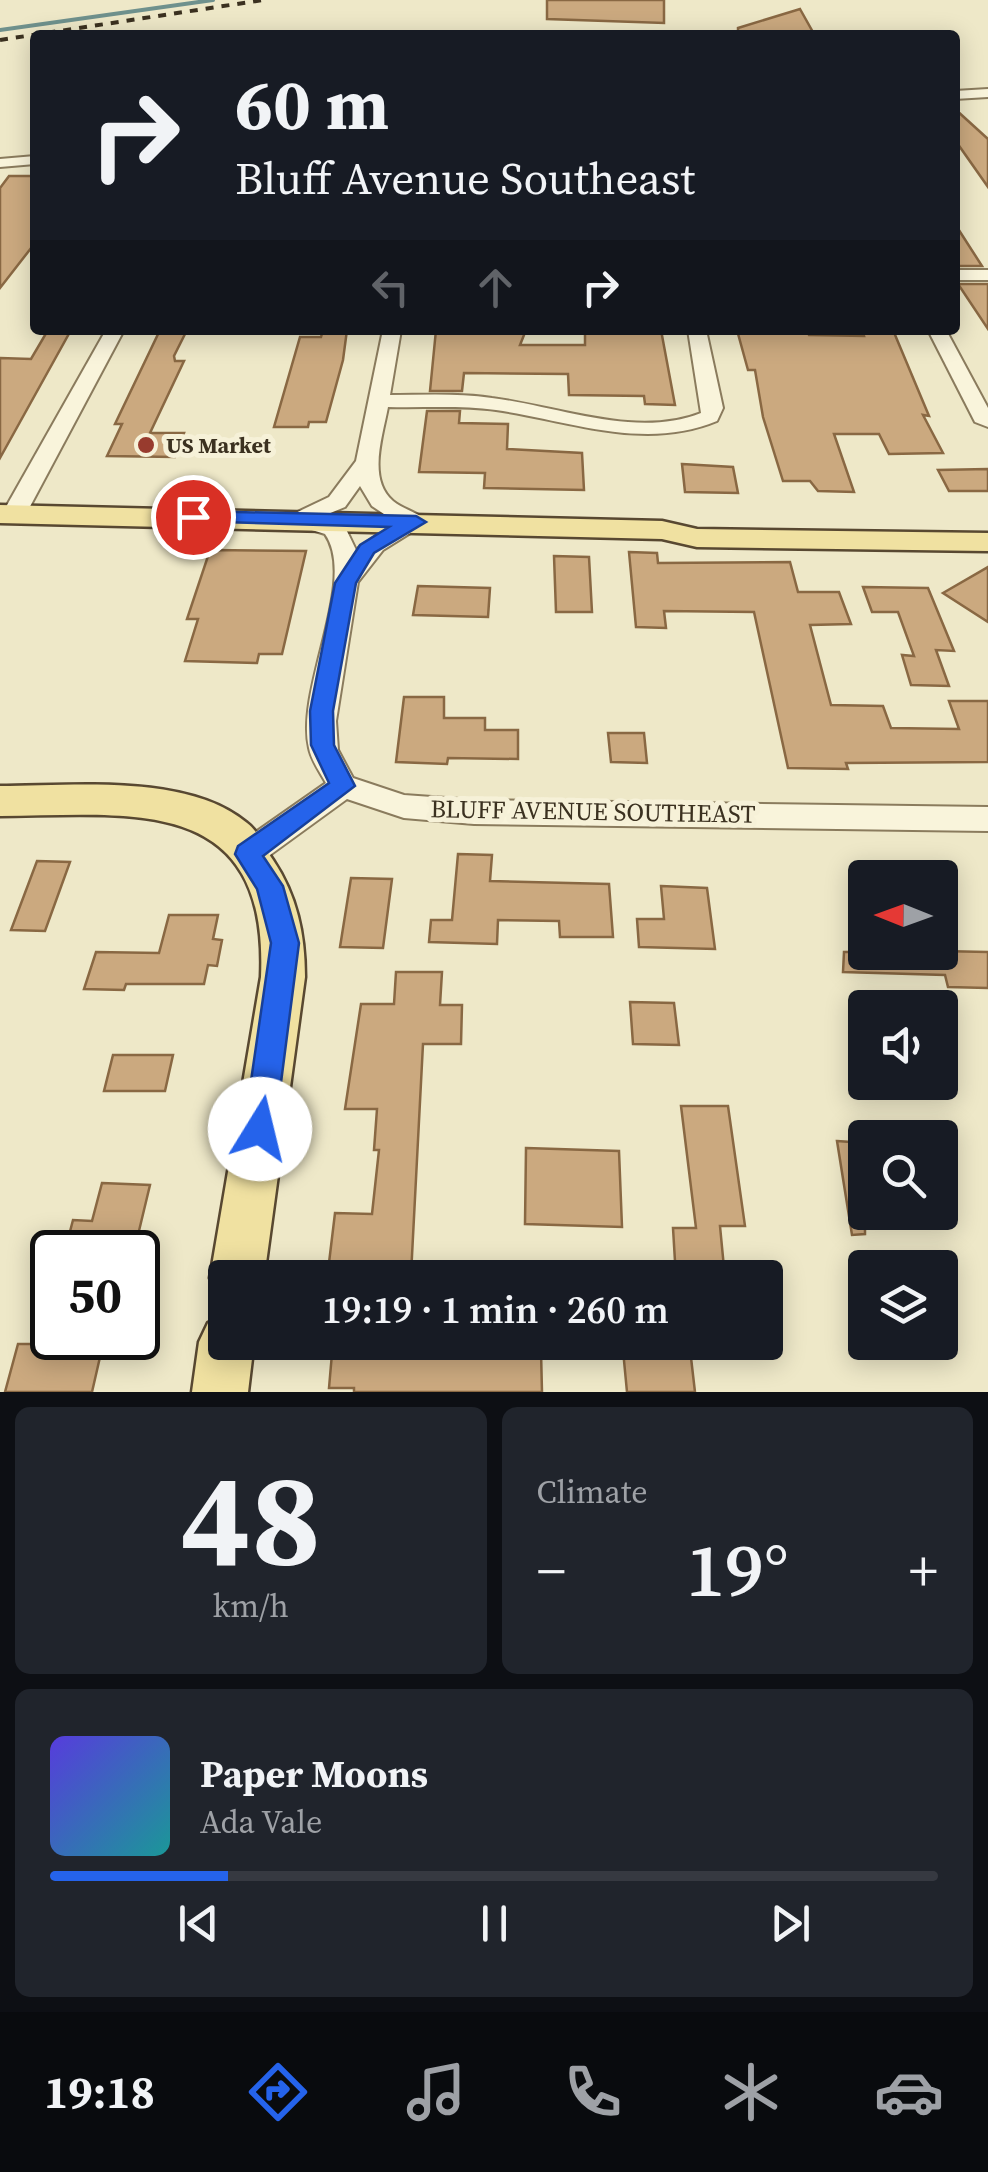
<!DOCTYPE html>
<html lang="en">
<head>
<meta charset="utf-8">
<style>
  :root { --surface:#171b24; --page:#20242c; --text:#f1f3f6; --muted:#9ea1a6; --line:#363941; --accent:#2563eb }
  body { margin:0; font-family:"Source Serif 4",serif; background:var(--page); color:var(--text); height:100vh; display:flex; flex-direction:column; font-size:38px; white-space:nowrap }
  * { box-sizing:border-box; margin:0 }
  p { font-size:32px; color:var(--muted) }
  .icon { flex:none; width:55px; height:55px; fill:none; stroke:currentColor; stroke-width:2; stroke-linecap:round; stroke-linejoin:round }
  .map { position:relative; height:1392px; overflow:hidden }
  .side { display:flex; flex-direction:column; gap:15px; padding:15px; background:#0d0f14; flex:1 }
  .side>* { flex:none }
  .top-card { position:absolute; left:30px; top:30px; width:930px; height:305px; border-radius:10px; box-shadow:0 5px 25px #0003; background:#171b24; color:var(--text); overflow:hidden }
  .needle { width:65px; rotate:271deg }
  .fabs { position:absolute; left:848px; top:860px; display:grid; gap:20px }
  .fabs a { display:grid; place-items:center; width:110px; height:110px; border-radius:10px; background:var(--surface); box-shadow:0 5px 25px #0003; font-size:50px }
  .speed { position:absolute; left:30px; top:1230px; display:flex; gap:20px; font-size:50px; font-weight:700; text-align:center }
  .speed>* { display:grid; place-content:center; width:130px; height:130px; border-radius:50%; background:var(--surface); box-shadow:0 5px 25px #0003; line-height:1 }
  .speed .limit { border:5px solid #111; border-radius:15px; background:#fff; color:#111 }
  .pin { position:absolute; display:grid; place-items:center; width:85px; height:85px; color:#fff; margin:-42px; border:5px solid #fff; border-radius:50%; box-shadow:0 2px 10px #0007 }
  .me { position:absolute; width:110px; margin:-55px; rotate:9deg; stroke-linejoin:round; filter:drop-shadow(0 0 8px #0008) }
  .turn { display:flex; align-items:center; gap:35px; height:210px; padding:0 40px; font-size:45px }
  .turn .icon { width:130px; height:130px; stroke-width:2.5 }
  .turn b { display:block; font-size:70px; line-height:85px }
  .lanes { display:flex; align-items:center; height:95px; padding:0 40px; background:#0003; justify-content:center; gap:50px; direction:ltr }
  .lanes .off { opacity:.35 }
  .big { font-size:75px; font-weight:600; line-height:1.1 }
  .side .tile { flex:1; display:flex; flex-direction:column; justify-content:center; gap:15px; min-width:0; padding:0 35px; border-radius:15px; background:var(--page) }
  .side .dial { align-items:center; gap:0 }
  .dial b { font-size:130px; line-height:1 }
  .song { display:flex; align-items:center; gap:30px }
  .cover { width:120px; height:120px; border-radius:15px; background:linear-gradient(135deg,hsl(250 70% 55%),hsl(180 70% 35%)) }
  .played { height:10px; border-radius:5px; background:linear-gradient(90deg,var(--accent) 20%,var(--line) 20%) }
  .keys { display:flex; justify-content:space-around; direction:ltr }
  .heat { display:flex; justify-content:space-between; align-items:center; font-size:55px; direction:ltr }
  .side .tiles { flex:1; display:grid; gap:15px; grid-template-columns:1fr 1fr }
  .tile:last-child { grid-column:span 2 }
  .trip { position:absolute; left:208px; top:1260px; width:575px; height:100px; border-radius:10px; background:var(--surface); box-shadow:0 5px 25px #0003; font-weight:600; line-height:100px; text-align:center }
  .menu { display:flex; height:160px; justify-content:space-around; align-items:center; background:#090b0e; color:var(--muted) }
  .menu .icon { width:70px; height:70px }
  .menu .on { color:var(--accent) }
  .menu b { font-size:45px; color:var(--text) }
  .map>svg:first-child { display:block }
</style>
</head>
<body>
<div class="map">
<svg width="988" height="1392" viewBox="0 0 988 1392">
  <rect width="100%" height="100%" fill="#eee8c8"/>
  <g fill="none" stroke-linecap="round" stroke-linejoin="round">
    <!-- stream -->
    <polyline stroke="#6f918d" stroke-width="4" points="0,30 213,0"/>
  </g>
  <!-- building -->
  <g fill="#cba97f" stroke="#896843" stroke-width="2.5">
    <polygon points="547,0 664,0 664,23 547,19"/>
    <polygon points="800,9 814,34 738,33 738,28"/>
    <polygon points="955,109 988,139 988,187 955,140"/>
    <polygon points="9,176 35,176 35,243 0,288 0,188"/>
    <polygon points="955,224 982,266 955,266"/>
    <polygon points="958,284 988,284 988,329"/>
    <polygon points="48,330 71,330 0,458 0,358 31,359"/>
    <polygon points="160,330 187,330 174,356 175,361 184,361 150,433 184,433 175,457 107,456 122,424 115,424"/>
    <polygon points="323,330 347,330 343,360 326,422 309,422 308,427 274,427 300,337 321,337"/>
    <polygon points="436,330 526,330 520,345 585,345 585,330 661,330 675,405 645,404 644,396 569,395 568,374 464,373 462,391 430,391"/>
    <polygon points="737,330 807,330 809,335 864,336 862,330 893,330 929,416 923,415 943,453 889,454 879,434 834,434 854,492 818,491 810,481 783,481 763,417 755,370 748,370"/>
    <polygon points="427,411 460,411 459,423 508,424 507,449 582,453 584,490 484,488 485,473 419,472"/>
    <polygon points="682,464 733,467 738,493 685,492"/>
    <polygon points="988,469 988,491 949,491 938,470"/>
    <polygon points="210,550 306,551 282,654 259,654 257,663 185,661 198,619 187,619"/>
    <polygon points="629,552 657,553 658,563 790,562 798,592 839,592 851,624 810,625 831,705 883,706 891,728 959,729 949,701 988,701 988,762 846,763 848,769 788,768 754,612 664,611 666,628 636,627"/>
    <polygon points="554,556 589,557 592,612 556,612"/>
    <polygon points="988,567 988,622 943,593"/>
    <polygon points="418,586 490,588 488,617 413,615"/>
    <polygon points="863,587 928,588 954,651 936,650 949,686 911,685 902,655 914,656 898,612 872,612"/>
    <polygon points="404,697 444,697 444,718 485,718 485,730 518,730 518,759 448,758 447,764 396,762"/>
    <polygon points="608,733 644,733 647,763 611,762"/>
    <polygon points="458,854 492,855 490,881 609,884 613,937 560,937 559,921 498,920 497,944 429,942 431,920 452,920"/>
    <polygon points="37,861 70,862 45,931 11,930"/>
    <polygon points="351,878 392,879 383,948 340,947"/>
    <polygon points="661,886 707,888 715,949 639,947 637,919 664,919"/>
    <polygon points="169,915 218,915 213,939 222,940 217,966 208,965 204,984 126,984 124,990 84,989 96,952 159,953"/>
    <polygon points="940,951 988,952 988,988 948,987 945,975 843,972 844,952"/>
    <polygon points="396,972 442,972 440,1005 462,1005 461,1044 423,1044 411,1275 328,1271 335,1213 372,1214 379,1150 374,1150 377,1109 345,1109 361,1004 394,1004"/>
    <polygon points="630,1002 674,1003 679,1045 633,1044"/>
    <polygon points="113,1055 173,1055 165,1091 104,1091"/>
    <polygon points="681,1106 728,1106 745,1226 720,1226 725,1278 676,1278 673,1228 696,1228"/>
    <polygon points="837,1141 865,1143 865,1234 852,1235"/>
    <polygon points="526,1148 619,1151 622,1227 525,1224"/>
    <polygon points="102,1183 150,1185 138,1235 127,1234 123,1252 81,1252 84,1243 67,1243 73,1220 92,1221"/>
    <polygon points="333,1342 418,1342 418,1351 541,1351 542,1392 354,1392 354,1388 329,1388"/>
    <polygon points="18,1344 103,1344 92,1392 5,1392"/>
    <polygon points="690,1349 695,1392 627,1392 623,1350"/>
  </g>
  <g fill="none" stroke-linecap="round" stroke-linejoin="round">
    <defs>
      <g id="minor">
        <polygon points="988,89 988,97 955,99 955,91"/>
        <polygon points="35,156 35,164 0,167 0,159"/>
        <rect x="955" y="270" width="33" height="10"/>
        <polygon points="106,330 124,330 26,514 14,521 6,519 2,514"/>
        <path d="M 383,330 L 401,330 L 390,395 C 424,395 458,393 492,398 C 558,406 636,439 701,413 L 688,330 L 706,330 L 723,408 L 717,421 C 645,451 570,421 496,410 C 460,405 424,408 388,407 C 383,435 367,479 393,501 C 404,510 418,512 428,522 L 383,550 L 358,582 L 336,721 L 338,750 L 353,778 L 404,795 L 474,800 L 988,807 L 988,831 L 474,824 L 404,818 L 347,799 L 259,863 L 248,866 L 237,863 L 232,854 L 237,845 L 326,783 C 320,772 311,760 309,748 C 295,689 358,581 325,534 L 289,523 L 285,518 L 329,497 L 356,461 ZM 360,486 L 372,506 L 396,522 L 356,550 L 345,527 L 323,516 L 345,507 Z"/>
        <polygon points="928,330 946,330 988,408 988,427 975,422"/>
      </g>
      <g id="major">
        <polygon points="0,505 662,521 697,529 988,533 988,551 697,547 662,539 0,523"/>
        <path d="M 0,786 C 73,786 188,773 247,823 C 259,832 265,848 273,860 C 297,896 305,934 305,977 L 264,1278 L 225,1278 L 225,1300 L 218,1297 L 210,1278 L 261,977 C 269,793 133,815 0,816 Z"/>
        <polygon points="225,1315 225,1342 254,1342 248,1392 192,1392 199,1342 208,1323"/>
      </g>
    </defs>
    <!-- minor casing -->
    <use href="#minor" stroke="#8a7b5d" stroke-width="4"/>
    <!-- major casing -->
    <use href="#major" stroke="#584831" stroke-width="5"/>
    <!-- minor -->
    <use href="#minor" fill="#f9f4db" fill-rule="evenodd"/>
    <!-- major -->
    <use href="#major" fill="#f0e1a1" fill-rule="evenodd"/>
    <!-- rail -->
    <polyline stroke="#3b3120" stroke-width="4" stroke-dasharray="8 8" stroke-linecap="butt" points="0,40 263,0"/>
  </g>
  <!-- route -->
  <polygon fill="#2563eb" stroke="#184099" stroke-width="2.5" points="193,511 416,516 426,522 374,553 356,583 333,711 334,745 355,786 263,856 283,886 299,943 275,1129 271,1140 260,1144 248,1140 244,1129 271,943 257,889 235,854 238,846 329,783 311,745 310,711 335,583 360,545 389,527 186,521 183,517"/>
  <!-- markers -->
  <circle fill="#983b2e" stroke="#f6f1d8" stroke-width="4" cx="146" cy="445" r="10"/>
  <g text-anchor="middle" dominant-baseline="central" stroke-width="10" stroke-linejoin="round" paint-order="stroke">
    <!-- far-poi labels -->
    <g font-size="22" font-weight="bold" fill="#3b3120" stroke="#f6f1d8" text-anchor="start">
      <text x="166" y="445">US Market</text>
    </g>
    <!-- street labels -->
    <g font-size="25" fill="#3b3120" stroke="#f6f1d8">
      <text transform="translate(593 811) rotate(1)">BLUFF AVENUE SOUTHEAST</text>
    </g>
  </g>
</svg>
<div class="fabs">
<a><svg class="needle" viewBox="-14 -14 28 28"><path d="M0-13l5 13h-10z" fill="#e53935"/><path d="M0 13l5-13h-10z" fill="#9ea1a6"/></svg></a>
<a><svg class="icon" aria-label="sound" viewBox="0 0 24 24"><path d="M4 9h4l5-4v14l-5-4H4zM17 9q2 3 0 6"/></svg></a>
<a><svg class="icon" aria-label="search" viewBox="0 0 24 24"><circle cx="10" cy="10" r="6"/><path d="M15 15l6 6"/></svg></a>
<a><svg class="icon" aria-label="layers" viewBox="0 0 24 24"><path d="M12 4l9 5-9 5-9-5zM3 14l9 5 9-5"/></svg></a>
</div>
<div class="speed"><div class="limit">50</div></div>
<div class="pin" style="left:193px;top:517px;background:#d93025"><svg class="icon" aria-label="arrive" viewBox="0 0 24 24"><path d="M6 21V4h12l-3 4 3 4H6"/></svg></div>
<svg class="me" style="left:260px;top:1129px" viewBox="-20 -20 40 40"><circle r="19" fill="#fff"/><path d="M0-13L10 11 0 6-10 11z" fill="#2563eb"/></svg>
<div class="trip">19:19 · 1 min · 260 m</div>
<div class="top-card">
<div class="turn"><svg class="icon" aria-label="right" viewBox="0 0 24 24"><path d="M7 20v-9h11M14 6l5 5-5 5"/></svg><div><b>60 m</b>Bluff Avenue Southeast</div></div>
<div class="lanes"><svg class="icon off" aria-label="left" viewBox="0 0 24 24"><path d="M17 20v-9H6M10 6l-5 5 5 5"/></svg><svg class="icon off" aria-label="ahead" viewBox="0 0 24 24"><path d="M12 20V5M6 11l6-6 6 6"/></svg><svg class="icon" aria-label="right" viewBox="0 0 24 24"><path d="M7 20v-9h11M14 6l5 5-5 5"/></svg></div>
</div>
</div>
<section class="side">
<div class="tiles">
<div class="tile dial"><b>48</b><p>km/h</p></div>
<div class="tile"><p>Climate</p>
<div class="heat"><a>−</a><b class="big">19°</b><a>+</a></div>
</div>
<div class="tile">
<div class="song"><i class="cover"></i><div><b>Paper Moons</b><p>Ada Vale</p></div></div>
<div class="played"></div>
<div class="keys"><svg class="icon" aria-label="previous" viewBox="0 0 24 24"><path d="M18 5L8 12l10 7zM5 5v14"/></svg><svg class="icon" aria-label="pause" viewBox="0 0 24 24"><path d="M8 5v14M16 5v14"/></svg><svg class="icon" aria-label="next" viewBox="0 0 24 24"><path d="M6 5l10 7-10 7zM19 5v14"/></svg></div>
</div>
</div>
</section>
<nav class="menu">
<b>19:18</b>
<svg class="icon on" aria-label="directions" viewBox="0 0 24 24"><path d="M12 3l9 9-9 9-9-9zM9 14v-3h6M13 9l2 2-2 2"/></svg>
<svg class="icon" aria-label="music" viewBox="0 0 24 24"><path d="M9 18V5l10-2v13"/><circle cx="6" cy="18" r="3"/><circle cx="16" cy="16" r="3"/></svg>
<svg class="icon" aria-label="phone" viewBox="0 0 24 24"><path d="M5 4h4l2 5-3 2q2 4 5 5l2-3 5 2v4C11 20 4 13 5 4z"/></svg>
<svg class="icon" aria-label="climate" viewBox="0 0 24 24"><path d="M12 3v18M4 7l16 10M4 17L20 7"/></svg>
<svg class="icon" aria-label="car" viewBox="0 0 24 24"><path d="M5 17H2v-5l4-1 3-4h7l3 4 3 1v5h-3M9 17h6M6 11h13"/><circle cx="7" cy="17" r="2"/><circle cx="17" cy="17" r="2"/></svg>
</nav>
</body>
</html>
